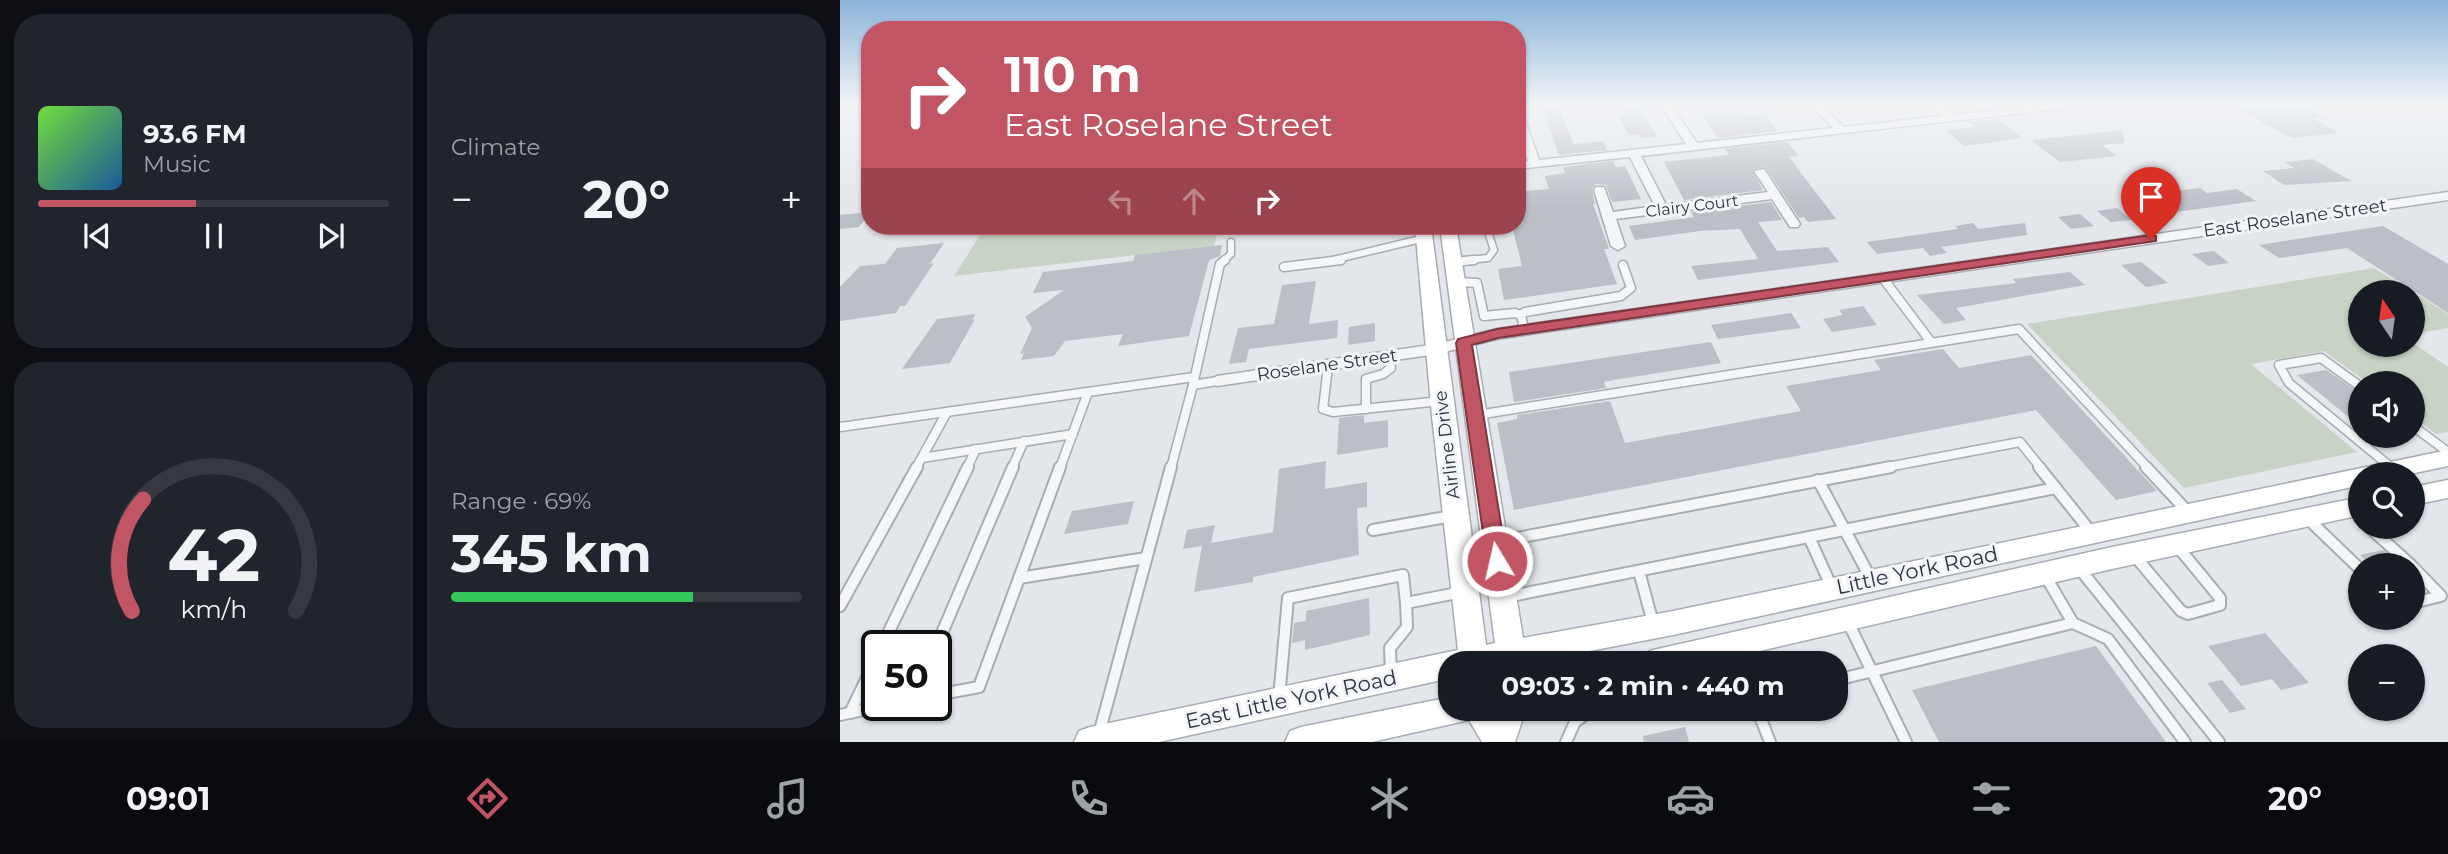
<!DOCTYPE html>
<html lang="en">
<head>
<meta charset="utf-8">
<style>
  :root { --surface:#171b24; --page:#20242c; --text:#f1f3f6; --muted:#9ea1a6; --line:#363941; --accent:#c25563 }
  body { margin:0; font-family:Montserrat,sans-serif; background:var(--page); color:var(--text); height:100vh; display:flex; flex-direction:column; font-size:26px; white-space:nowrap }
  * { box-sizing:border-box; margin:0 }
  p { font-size:23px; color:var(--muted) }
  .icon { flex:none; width:38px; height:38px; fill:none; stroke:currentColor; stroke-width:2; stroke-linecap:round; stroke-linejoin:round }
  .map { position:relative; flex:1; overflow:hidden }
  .sheet { display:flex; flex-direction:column; gap:14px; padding:14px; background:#0d0f14; width:840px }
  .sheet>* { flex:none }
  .guide { position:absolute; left:21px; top:21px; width:665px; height:214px; border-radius:28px; box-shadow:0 2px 5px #0004; background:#c25563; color:#fff; overflow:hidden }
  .needle { width:46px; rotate:347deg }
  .tools { position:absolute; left:1508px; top:280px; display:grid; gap:14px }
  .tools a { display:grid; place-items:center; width:77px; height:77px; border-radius:50%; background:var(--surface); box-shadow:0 2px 5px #0004; font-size:35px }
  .speed { position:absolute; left:21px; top:630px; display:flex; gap:14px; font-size:35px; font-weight:700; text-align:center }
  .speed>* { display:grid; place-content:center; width:91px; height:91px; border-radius:50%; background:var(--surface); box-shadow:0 2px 5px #0004; line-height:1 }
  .speed .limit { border:4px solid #111; border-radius:10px; background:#fff; color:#111 }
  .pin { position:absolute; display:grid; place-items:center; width:60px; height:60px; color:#fff; margin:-72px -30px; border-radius:50% 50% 50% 0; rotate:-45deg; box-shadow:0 0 7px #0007 }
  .pin .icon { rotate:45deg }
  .me { position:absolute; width:77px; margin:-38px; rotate:351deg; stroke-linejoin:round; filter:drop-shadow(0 0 5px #0008) }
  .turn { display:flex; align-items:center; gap:24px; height:147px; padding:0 28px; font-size:32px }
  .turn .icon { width:91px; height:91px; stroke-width:2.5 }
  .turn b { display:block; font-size:49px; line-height:60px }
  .lanes { display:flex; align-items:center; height:66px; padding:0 28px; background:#0003; justify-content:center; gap:35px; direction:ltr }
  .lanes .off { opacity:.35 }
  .big { font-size:52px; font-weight:700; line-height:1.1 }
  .sheet .card { flex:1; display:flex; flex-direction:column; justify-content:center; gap:10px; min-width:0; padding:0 24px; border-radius:28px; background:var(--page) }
  .sheet .dial { align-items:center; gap:0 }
  .dial svg { height:182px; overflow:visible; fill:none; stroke:var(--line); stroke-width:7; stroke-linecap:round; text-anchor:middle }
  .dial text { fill:var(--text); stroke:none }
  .song { display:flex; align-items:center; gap:21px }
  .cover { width:84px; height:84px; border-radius:10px; background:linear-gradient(135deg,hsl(100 70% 55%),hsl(210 70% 35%)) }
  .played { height:7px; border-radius:4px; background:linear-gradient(90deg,var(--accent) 45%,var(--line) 45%) }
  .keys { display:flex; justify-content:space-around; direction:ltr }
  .heat { display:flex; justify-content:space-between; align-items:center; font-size:38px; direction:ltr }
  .charge { height:10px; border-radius:5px; background:linear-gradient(90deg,#34c759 69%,var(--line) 0) }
  .sheet .tiles { flex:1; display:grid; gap:14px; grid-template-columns:repeat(2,1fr) }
  .trip { position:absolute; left:598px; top:651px; width:410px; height:70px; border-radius:28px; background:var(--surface); box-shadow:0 2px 5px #0004; font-weight:700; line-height:70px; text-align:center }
  .dock { display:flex; height:112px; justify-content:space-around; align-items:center; background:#090b0e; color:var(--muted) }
  .dock .icon { width:49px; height:49px }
  .dock .current { color:var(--accent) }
  .dock b { font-size:32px; color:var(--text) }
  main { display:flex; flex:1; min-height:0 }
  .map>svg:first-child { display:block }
</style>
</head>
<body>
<main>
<section class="sheet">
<div class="tiles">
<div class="card">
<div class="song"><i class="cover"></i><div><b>93.6 FM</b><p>Music</p></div></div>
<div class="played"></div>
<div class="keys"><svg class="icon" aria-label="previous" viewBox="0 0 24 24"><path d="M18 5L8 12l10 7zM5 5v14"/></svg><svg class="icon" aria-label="pause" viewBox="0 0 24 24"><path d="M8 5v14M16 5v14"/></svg><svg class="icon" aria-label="next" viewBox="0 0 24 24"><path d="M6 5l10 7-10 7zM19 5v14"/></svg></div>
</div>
<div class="card"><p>Climate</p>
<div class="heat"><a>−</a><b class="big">20°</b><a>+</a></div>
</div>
<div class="card dial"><svg viewBox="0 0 100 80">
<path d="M14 69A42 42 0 1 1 86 69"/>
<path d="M14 69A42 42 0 0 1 19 20" stroke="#c25563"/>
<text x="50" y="56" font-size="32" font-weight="700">42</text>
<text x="50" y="72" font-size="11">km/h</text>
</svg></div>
<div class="card"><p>Range · 69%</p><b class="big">345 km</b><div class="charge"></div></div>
</div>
</section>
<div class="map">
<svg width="1608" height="742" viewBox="0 0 1608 742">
  <rect width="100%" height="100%" fill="#e3e6ea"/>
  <!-- green -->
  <g fill="#c8d3c5">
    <polygon points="146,226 379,226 374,246 114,276"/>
    <polygon points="1534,268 1573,292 1521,292 1521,345 1573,343 1608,367 1608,432 1596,434 1573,417 1573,383 1528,383 1484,351 1411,364 1517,452 1344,488 1187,324"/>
    <polygon points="1573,292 1608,314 1608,328 1573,334"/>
  </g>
  <!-- building -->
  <g fill="#bbbfc6">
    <polygon points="701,105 715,105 719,108 734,144 763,141 767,150 719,155"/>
    <polygon points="781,105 797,105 818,137 802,138 799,134 789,135 779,116 786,115"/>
    <polygon points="1390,105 1461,105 1486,118 1473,119 1499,133 1452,138"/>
    <polygon points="892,111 894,114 903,113 905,116 924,114 938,131 878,138 862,114"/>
    <polygon points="1158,119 1182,138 1124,146 1106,130 1135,127 1129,122"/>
    <polygon points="1283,130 1284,143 1262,145 1277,156 1220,162 1191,140"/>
    <polygon points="947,142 959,156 949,157 996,219 968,222 964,217 959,218 925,167 912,170 923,190 844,200 824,162 889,155 885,149"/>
    <polygon points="1473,159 1511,181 1444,185 1423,171 1454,168 1445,162"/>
    <polygon points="773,161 776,167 785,166 801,199 772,202 766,185 756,184 752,189 755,204 753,204 769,249 764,249 777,284 664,300 658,269 682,266 672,226 677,226 677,192 709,189 705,176 725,173 723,167"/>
    <polygon points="1320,188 1326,192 1360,188 1367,193 1397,189 1416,201 1328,213 1297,191"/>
    <polygon points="931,202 942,220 918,222 937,251 988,247 999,262 858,280 851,266 918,259 900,229 860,231 795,240 789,226 854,217 851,212"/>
    <polygon points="1277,208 1292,220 1271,222 1257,211"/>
    <polygon points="30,212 19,227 0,229 0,215"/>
    <polygon points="1240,214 1254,226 1231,229 1218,217"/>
    <polygon points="1133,223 1138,229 1185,223 1187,235 1101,247 1107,253 1090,256 1083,248 1037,254 1027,242 1118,229 1115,226"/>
    <polygon points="1543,226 1608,264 1608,313 1507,248 1439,258 1419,245"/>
    <polygon points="104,243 90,264 94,263 65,306 60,306 56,313 0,321 0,287 20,266 45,264 57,248"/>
    <polygon points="382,245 380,256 369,260 349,336 278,346 283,334 225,341 214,356 181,360 184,353 180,354 192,328 185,317 224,290 193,293 203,272 293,261 295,255"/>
    <polygon points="1374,251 1389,263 1368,266 1352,254"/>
    <polygon points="1301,262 1328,283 1306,287 1281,265"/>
    <polygon points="1230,272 1245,285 1116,308 1126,320 1104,324 1077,295 1176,283 1173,279"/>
    <polygon points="476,281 469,324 498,320 497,338 409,349 406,362 389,364 398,328 434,324 442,285"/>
    <polygon points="1023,306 1037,325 992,332 983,319 1003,315 999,310"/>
    <polygon points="951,313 961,328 878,339 871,325"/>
    <polygon points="135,314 132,320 135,319 110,363 62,369 97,319"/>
    <polygon points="535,323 535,341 508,345 509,327"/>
    <polygon points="871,342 881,363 774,380 764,382 766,388 674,402 669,372"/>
    <polygon points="1103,349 1119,368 1191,355 1317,491 1276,500 1196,410 674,510 657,423 677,419 677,415 770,401 785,443 961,411 946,386 1041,370 1034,360"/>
    <polygon points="1486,370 1521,394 1521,427 1457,375"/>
    <polygon points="524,415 524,423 548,420 548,447 497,455 499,418"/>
    <polygon points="486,461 485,489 527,482 527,507 517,508 519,555 413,577 413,582 354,592 362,546 343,549 347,530 375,525 371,543 433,532 439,469"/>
    <polygon points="294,501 288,524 224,534 232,511"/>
    <polygon points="1543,550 1560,565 1531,565 1520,555"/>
    <polygon points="529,598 530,635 465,650 465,640 452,643 454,623 466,621 466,611"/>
    <polygon points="1425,633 1469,683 1441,690 1432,679 1401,686 1368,646"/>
    <polygon points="1256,646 1326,742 1099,742 1072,690"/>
    <polygon points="1382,680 1406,709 1390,713 1367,683"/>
    <polygon points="845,727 849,742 804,742 803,736"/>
  </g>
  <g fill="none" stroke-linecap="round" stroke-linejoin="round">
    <defs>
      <g id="service-far2">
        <polyline points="383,261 391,254 391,242"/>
        <polyline points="489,261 585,238"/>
        <polyline points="619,261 648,258 654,250 646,226"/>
      </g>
      <g id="service-far1">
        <polyline points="614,262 634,260"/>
        <polyline points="444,267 501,260"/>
        <polyline points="1042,277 1091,342"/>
        <polyline points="617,282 637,283 644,316 675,313 681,315"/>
        <polyline points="684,329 681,315 685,312 781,296 791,288 783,265"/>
        <polyline points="488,366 483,409 493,412 601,401"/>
        <polyline points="353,385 377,381"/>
        <polyline points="1521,387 1481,358 1439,365 1449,383 1552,468"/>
        <polyline points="526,409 526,379 543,374 551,368 550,356"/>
        <polyline points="637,415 1179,329 1308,468"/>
        <polyline points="1573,426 1608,452"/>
        <polyline points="0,427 354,377"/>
        <polyline points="82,458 233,434"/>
        <polyline points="76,468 107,412"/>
        <polyline points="127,468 136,449"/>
        <polyline points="172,468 184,441"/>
        <polyline points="220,468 248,392"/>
        <polyline points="331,468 353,385 380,264 385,260"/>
        <polyline points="1042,468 1180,442 1201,468"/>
      </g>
      <g id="service">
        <polyline points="1199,467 1251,532"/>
        <polyline points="1306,467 1348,512"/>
        <polyline points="978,480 1031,579"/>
        <polyline points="1468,519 1521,570"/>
        <polyline points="1529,527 1571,565"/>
        <polyline points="533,530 612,516"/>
        <polyline points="969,537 992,588"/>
        <polyline points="656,542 1051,467"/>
        <polyline points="1294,555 1341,611 1348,614 1380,605 1380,598 1338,547"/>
        <polyline points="1573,567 1601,596 1573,603"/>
        <polyline points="1239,568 1379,742"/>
        <polyline points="799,571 813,623"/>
        <polyline points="179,578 306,558"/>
        <polyline points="666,597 1216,488"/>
        <polyline points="0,606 77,467"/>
        <polyline points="1008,622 1066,742"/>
        <polyline points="1233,623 1268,639 1345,742"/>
        <polyline points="42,646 128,467"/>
        <polyline points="899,646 907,663"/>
        <polyline points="96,647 173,467"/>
        <polyline points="551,673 550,648 567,627 566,603 622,592"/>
        <polyline points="996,680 1233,623 1206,577"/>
        <polyline points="96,695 139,687 220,467"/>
        <polyline points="439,698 448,598 563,575 566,603"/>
        <polyline points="917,709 930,742"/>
        <polyline points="10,713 37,657"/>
        <polyline points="0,715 46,705"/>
        <polyline points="259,734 331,467"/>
        <polyline points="726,742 735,722 753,709"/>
      </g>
      <g id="minor">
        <polygon points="821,105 831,105 857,143 993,128 971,105 981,105 1004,127 1102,116 1090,105 1101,105 1113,115 1204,105 1233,105 1228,108 801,156 826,205 928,192 914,171 924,169 960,224 958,227 950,227 932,199 776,219 785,246 778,250 771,246 754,190 756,187 764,187 773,212 815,206 790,157 677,169 677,163 688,161 677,127 677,108 682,111 699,160 846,144"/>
        <polygon points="1597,105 1608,105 1608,110"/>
        <polygon points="1608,192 1608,200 657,339 597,354 377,386 369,381 377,376 597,344 657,329"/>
      </g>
      <g id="secondary">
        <polygon points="575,226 591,226 646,645 655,643 600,226 616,226 683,638 833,611 1608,450 1608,466 1570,474 1521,474 1521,485 833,635 687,663 611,663 611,678 319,742 234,742 239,731 250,727 618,650 592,416"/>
        <polygon points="1608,480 1608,498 1573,505 1573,487"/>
        <polygon points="1521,497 1521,515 1272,569 868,663 798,663 803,654 813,650 1272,547"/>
        <polygon points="611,697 611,709 686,709 675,742 642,742 629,720 532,742 445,742 450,731 461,727"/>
      </g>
    </defs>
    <!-- service-far2 casing -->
    <use href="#service-far2" stroke="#a8adb4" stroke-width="9"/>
    <!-- service-far1 casing -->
    <use href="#service-far1" stroke="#a8adb4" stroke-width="11"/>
    <!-- service casing -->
    <use href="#service" stroke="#a8adb4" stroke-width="14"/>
    <!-- minor casing -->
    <use href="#minor" stroke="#a8adb4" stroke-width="3"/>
    <!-- secondary casing -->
    <use href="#secondary" stroke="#a8adb4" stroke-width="3"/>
    <!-- service-far2 -->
    <use href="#service-far2" stroke="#f5f6f8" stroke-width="6"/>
    <!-- service-far1 -->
    <use href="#service-far1" stroke="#f5f6f8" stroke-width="8"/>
    <!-- service -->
    <use href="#service" stroke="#f5f6f8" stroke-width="10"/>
    <!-- minor -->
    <use href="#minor" fill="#f5f6f8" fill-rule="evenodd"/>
    <!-- secondary -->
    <use href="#secondary" fill="#fff" fill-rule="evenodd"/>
  </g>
  <!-- sky -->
  <linearGradient id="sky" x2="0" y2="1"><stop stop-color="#8cb4da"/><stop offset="0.5" stop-color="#f2f4f6"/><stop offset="1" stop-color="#f2f4f6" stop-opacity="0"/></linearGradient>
  <rect width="1608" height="209" fill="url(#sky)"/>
  <!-- route -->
  <polygon fill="#c25563" stroke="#7e3740" stroke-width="2" points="1311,235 1316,236 1316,241 658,338 632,345 667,561 664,567 657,569 650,567 647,561 616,343 618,339 657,329"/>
  <g text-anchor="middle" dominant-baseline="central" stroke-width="6" stroke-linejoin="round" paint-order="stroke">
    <!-- far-street labels -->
    <g font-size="16" fill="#2c3340" stroke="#f3f4f7">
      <text transform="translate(852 206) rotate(-7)">Clairy Court</text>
    </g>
    <!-- street labels -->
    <g font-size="18" fill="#2c3340" stroke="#f3f4f7">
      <text transform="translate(1455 218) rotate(-8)">East Roselane Street</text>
      <text transform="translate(487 365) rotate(-8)">Roselane Street</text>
      <text transform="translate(607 445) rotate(-97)">Airline Drive</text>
    </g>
    <!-- near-street labels -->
    <g font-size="21" fill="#2c3340" stroke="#f3f4f7">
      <text transform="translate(1077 570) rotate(-12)">Little York Road</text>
      <text transform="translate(451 699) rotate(-12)">East Little York Road</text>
    </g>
  </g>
</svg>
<div class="tools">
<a><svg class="needle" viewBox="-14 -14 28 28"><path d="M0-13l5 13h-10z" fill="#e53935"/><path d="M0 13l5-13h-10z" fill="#9ea1a6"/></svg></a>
<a><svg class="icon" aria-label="sound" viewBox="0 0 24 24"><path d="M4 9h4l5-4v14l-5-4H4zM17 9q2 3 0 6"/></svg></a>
<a><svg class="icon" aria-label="search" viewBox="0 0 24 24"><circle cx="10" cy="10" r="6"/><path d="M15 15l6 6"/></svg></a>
<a>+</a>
<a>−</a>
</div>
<div class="speed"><div class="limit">50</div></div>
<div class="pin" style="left:1311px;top:239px;background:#d93025"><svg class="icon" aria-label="arrive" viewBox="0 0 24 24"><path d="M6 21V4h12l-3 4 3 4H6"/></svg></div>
<svg class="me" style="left:657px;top:561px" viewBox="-20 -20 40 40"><circle r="17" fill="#c25563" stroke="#fff" stroke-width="3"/><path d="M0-11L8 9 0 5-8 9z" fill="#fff"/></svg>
<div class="trip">09:03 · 2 min · 440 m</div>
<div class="guide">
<div class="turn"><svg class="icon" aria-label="right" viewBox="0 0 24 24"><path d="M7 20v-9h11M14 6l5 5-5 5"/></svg><div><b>110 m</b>East Roselane Street</div></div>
<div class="lanes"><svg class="icon off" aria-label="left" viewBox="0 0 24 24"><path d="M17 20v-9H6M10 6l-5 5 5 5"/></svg><svg class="icon off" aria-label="ahead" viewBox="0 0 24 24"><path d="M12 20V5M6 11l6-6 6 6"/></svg><svg class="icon" aria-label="right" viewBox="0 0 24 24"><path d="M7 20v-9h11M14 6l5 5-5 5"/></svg></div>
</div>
</div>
</main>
<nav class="dock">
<b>09:01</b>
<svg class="icon current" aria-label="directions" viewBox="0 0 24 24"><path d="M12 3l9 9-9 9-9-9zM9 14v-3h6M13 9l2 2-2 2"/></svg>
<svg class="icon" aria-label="music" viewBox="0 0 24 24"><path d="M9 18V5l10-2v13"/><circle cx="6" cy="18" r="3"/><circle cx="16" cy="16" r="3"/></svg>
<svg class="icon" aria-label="phone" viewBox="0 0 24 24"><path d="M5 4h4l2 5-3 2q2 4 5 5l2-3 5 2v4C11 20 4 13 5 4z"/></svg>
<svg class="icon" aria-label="climate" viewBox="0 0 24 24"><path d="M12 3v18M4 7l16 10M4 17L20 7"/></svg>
<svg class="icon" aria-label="car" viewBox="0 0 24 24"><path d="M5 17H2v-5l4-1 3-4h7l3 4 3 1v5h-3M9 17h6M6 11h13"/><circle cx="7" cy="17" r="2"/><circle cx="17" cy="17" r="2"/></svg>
<svg class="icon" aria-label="filters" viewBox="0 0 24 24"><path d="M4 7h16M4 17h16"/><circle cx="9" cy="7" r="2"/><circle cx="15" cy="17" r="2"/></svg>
<b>20°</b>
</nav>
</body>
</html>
